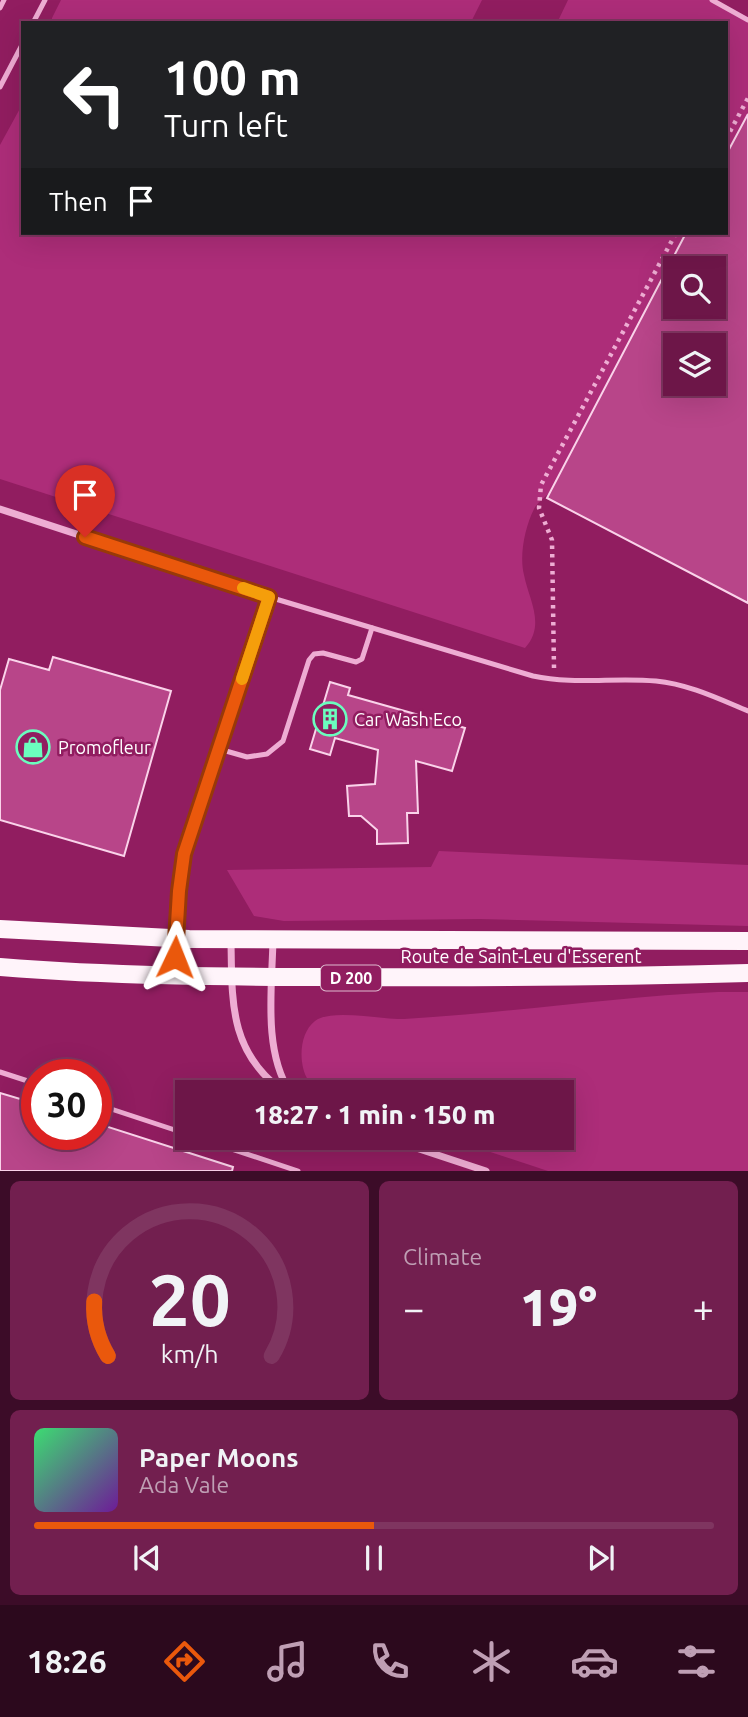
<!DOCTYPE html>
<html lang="en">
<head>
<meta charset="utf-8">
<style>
  :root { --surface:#6d1648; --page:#721f4f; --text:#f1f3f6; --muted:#bf9fb4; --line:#7f3560; --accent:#ea580c }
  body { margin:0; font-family:Ubuntu,sans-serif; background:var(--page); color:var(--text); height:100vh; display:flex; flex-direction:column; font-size:26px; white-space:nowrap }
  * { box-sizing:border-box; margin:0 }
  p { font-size:23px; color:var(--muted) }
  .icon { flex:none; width:38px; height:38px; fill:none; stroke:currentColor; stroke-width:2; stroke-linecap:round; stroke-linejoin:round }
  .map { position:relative; height:1171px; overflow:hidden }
  .panel { display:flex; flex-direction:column; gap:10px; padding:10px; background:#3c0c28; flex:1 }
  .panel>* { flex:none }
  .banner { position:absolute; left:21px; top:21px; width:707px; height:214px; border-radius:0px; box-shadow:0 7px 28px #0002,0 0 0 2px var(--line); background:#202124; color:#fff; overflow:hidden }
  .controls { position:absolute; left:663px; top:256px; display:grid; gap:14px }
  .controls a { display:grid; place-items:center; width:63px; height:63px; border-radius:0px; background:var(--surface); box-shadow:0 7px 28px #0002,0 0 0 2px var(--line); font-size:35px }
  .speed { position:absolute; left:21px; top:1059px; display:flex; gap:14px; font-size:35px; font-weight:700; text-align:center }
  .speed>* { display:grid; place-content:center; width:91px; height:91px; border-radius:50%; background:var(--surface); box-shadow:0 7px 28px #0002,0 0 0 2px var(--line); line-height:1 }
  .speed .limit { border:10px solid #d22; background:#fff; color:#111 }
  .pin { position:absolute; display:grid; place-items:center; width:60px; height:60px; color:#fff; margin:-72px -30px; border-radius:50% 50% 50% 0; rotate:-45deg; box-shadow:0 0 7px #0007 }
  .pin .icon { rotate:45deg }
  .me { position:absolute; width:77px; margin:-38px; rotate:2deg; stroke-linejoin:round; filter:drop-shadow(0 0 5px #0008) }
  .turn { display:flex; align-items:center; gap:24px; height:147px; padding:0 28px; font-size:32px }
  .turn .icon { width:91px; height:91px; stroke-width:2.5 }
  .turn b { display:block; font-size:49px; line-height:60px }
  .then { display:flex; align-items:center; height:66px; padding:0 28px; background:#0003; gap:14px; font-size:26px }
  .big { font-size:52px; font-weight:800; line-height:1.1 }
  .panel .card { flex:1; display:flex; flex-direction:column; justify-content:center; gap:10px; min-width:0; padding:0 24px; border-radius:10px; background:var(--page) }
  .panel .dial { align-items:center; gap:0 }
  .dial svg { height:182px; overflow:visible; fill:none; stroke:var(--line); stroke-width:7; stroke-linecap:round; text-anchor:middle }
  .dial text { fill:var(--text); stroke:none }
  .song { display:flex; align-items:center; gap:21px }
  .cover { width:84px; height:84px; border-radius:10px; background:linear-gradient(135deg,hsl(140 70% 55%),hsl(280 70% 35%)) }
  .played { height:7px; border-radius:4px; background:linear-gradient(90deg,var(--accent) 50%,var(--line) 50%) }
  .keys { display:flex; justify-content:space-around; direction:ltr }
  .heat { display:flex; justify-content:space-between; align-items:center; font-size:38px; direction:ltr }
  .panel .tiles { flex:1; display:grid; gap:10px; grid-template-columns:1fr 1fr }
  .card:last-child { grid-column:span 2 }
  .trip { position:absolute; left:175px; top:1080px; width:399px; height:70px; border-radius:0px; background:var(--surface); box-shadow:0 7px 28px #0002,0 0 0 2px var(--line); font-weight:800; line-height:70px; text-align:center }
  .dock { display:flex; height:112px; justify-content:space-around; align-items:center; background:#2c091d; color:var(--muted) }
  .dock .icon { width:49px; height:49px }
  .dock .active { color:var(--accent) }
  .dock b { font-size:32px; color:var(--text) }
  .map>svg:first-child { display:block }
</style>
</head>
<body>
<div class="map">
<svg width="748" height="1171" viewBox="0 0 748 1171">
  <rect width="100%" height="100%" fill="#911d60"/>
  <!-- green -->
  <g fill="#ad2d79">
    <polygon points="61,0 482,0 472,20 476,23 52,23 52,18"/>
    <polygon points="568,0 712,0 748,20 748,114 726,155 726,23 557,23"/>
    <path d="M 23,103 L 23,233 L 686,233 L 549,493 C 544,498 537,503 534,509 C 525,527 519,555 524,575 C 529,600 546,625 525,648 L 0,479 L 0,145 Z"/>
    <polygon points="439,851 748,865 748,926 480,919 284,921 254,916 227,870 431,867"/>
    <path d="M 718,992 L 748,992 L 748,1171 L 548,1171 L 448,1138 L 562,1138 L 562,1092 L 319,1092 C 315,1088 310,1084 308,1080 C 298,1064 299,1033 315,1021 C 331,1008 383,1020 404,1019 C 509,1013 613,997 718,992 Z"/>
  </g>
  <!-- building -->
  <g fill="#b84589" stroke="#fad3ea" stroke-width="2" fill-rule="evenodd">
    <path d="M 748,114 L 748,603 L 547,498 L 686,233 L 726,233 L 726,155 ZM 676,268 L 714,268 L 714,306 L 676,306 ZM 676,345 L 714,345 L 714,383 L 676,383 Z"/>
    <polygon points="53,657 171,691 124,856 0,820 0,690 9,659 49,670"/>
    <polygon points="330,682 350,688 348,695 465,728 452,771 416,761 418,813 407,813 408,843 377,844 377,830 361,816 349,816 347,786 375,784 378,750 335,738 330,755 310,749"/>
    <polygon points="0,1093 37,1104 37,1134 96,1134 96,1123 233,1167 232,1171 0,1171"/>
  </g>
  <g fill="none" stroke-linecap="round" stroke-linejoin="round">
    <!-- path -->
    <g stroke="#eeadd3" stroke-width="4.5" stroke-dasharray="3.5 5" stroke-linecap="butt">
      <polyline points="726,139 748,98"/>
      <polyline points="554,668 552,540 539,508 541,485 676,233"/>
    </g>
    <!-- lane -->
    <g stroke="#eeadd3" stroke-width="5">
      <polyline points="712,0 748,20"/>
      <polyline points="0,8 4,0"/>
      <polyline points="33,23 45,0"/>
      <polyline points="0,87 23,43"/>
      <path d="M 269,597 L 533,676 C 574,685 615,677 656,681 C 688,684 719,699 748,711"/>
      <polyline points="219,749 247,757 267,754 283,741 309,660 314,654 323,653 356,662 362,659 372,628"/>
      <polyline points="0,1072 37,1084"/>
      <polyline points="96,1104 187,1134"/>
      <polyline points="198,1138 298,1171"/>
    </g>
    <!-- street -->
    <g stroke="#eeadd3" stroke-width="7">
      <polyline points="0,509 269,597 185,854 179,891 175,975"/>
      <path d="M 231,940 C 232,1002 229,1052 284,1092"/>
      <path d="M 273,940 C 272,987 263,1051 290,1092"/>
      <polyline points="386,1138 486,1171"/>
    </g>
    <!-- primary -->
    <g stroke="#fff4fa" stroke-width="18">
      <polyline points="0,929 189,939 748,941"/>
      <path d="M 0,967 C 111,976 223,977 334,977 C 472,978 610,977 748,973"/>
    </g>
  </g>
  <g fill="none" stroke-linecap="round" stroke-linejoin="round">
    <defs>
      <polyline id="route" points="85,537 269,597 184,854 179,891 175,957"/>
    </defs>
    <!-- route casing -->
    <use href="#route" stroke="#983908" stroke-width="18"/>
    <!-- route -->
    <use href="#route" stroke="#ea580c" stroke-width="12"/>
    <!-- slow -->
    <polyline stroke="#f59e0b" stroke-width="12" points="242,679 269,597 243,588"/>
  </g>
  <!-- icons -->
  <defs>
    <symbol id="building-ring" viewBox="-11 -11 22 22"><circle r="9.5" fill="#911d60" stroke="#6bfdbe" stroke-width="1.5"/><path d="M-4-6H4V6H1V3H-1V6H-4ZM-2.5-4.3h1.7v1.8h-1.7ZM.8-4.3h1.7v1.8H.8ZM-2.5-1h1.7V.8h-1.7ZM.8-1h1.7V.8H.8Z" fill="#6bfdbe"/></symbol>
    <symbol id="shop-ring" viewBox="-11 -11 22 22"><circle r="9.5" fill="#911d60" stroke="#6bfdbe" stroke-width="1.5"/><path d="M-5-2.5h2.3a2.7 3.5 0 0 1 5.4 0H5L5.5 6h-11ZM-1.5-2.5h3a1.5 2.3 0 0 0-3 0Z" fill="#6bfdbe"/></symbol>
  </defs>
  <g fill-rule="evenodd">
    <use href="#building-ring" x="311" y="700" width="38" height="38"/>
    <use href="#shop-ring" x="14" y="728" width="38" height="38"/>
  </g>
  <g text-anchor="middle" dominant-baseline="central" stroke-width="5" stroke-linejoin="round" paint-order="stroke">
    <!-- shield labels -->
    <rect fill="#911d60" stroke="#debbcf" stroke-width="2" x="321" y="965.5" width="60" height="25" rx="5"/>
    <g font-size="16" font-weight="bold" fill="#fff">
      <text x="351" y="978">D 200</text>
    </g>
    <!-- poi labels -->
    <g font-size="18" fill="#fff" stroke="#911d60" text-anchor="start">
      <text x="354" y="719">Car Wash Eco</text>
      <text x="58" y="747">Promofleur</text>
    </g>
    <!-- street labels -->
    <g font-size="18" fill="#fff" stroke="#911d60">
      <text x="521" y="956">Route de Saint-Leu d'Esserent</text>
    </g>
  </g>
</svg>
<div class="controls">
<a><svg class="icon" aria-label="search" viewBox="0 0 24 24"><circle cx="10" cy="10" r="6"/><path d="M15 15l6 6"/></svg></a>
<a><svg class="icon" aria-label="layers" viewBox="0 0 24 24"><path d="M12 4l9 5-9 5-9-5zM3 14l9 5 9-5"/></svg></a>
</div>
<div class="speed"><div class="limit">30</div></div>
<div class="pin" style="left:85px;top:537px;background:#d93025"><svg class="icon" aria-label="arrive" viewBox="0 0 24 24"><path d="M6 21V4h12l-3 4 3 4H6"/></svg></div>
<svg class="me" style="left:175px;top:957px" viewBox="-20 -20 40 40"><path d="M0-17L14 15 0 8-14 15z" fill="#ea580c" stroke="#fff" stroke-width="4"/></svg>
<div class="trip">18:27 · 1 min · 150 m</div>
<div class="banner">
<div class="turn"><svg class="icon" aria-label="left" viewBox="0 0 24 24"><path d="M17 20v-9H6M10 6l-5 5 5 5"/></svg><div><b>100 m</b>Turn left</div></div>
<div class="then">Then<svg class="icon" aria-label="arrive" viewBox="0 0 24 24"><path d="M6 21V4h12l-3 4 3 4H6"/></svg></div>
</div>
</div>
<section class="panel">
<div class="tiles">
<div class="card dial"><svg viewBox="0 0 100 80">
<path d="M14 69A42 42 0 1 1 86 69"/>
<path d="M14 69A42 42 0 0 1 8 45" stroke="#ea580c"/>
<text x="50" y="56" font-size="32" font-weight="700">20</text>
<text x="50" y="72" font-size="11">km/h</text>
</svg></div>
<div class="card"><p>Climate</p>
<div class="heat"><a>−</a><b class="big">19°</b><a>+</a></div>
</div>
<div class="card">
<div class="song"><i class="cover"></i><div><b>Paper Moons</b><p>Ada Vale</p></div></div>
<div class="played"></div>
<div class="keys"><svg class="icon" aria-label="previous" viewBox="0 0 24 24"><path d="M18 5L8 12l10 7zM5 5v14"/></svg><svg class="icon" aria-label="pause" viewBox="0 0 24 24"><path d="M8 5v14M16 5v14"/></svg><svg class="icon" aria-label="next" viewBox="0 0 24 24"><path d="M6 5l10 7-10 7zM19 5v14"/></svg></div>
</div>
</div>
</section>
<nav class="dock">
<b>18:26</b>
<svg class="icon active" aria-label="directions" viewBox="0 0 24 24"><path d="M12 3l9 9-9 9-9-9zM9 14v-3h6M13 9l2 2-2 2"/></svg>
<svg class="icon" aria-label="music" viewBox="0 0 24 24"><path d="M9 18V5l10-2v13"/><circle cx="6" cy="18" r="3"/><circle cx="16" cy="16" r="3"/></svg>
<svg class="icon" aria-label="phone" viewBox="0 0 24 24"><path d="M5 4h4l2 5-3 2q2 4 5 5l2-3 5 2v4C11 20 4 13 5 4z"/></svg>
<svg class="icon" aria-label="climate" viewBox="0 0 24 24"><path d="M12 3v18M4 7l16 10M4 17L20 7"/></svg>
<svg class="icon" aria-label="car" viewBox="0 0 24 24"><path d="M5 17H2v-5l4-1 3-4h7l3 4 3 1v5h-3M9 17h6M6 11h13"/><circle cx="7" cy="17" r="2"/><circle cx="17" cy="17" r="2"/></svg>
<svg class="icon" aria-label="filters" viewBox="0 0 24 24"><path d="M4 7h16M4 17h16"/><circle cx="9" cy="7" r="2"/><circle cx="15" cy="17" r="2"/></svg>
</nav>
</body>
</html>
